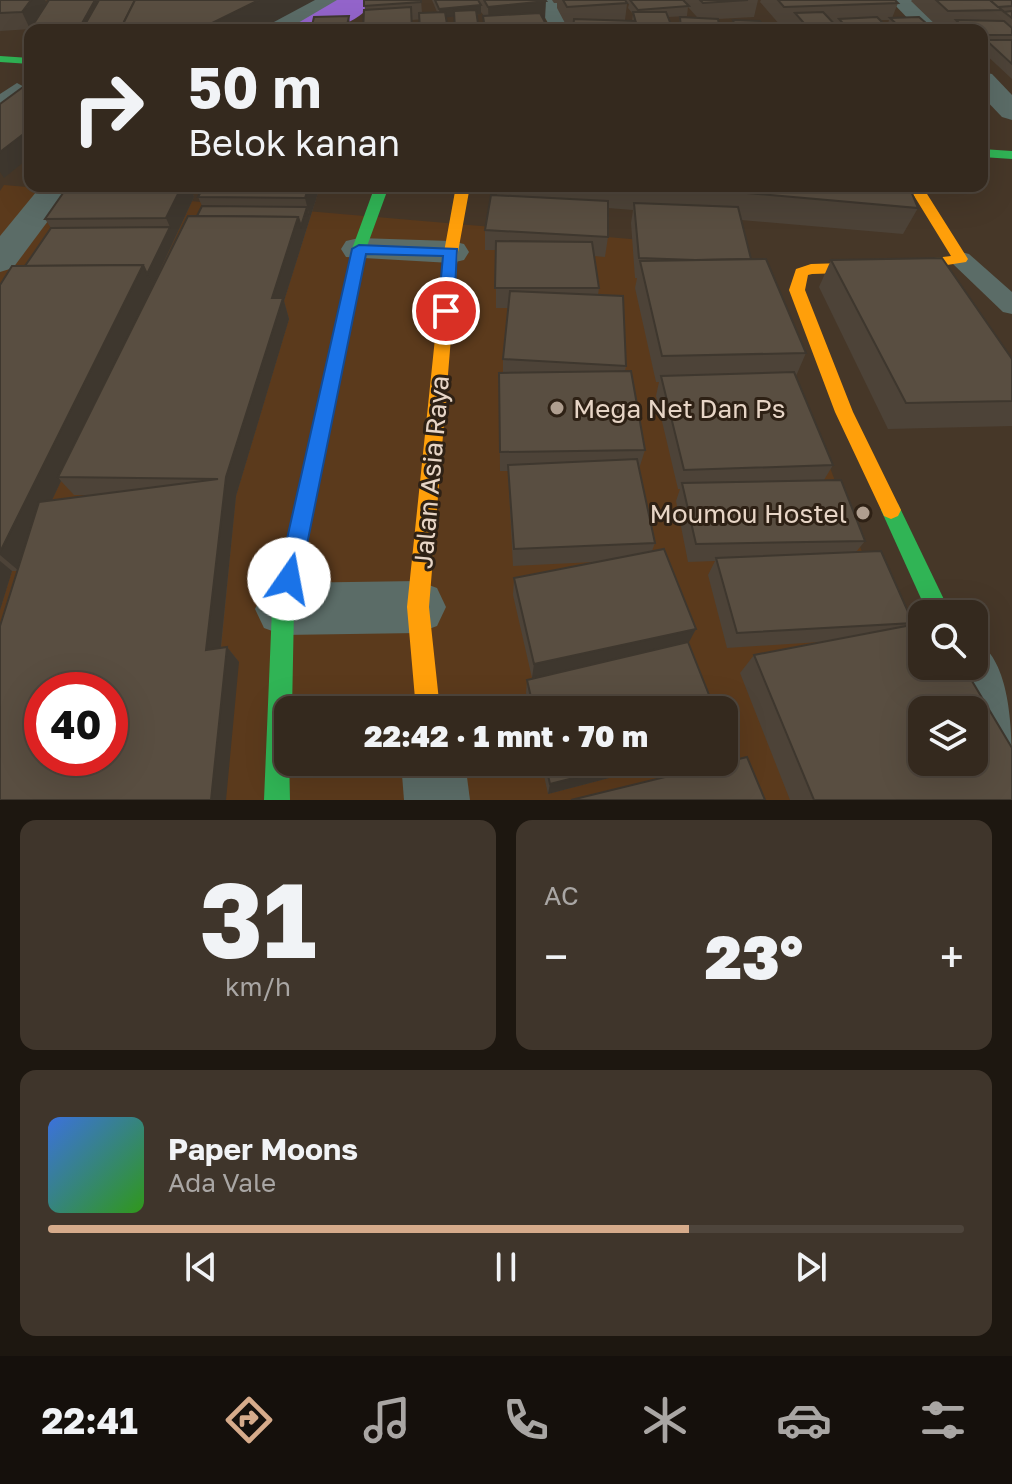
<!DOCTYPE html>
<html lang="id">
<head>
<meta charset="utf-8">
<style>
  :root { --surface:#34291e; --page:#3f352b; --text:#f1f3f6; --muted:#a9a6a4; --line:#4e453c; --accent:#d6ab8b }
  body { margin:0; font-family:"Golos Text",sans-serif; background:var(--page); color:var(--text); height:100vh; display:flex; flex-direction:column; font-size:30px; white-space:nowrap }
  * { box-sizing:border-box; margin:0 }
  p { font-size:26px; color:var(--muted) }
  .icon { flex:none; width:44px; height:44px; fill:none; stroke:currentColor; stroke-width:2; stroke-linecap:round; stroke-linejoin:round }
  .map { position:relative; height:800px; overflow:hidden }
  .panel { display:flex; flex-direction:column; gap:20px; padding:20px; background:#1d1710; flex:1 }
  .panel>* { flex:none }
  .top-card { position:absolute; left:24px; top:24px; width:964px; height:168px; border-radius:16px; box-shadow:0 8px 32px #0002,0 0 0 2px var(--line); background:#34291e; color:var(--text); overflow:hidden }
  .controls { position:absolute; left:908px; top:600px; display:grid; gap:16px }
  .controls a { display:grid; place-items:center; width:80px; height:80px; border-radius:16px; background:var(--surface); box-shadow:0 8px 32px #0002,0 0 0 2px var(--line); font-size:40px }
  .speed { position:absolute; left:24px; top:672px; display:flex; gap:16px; font-size:40px; font-weight:700; text-align:center }
  .speed>* { display:grid; place-content:center; width:104px; height:104px; border-radius:50%; background:var(--surface); box-shadow:0 8px 32px #0002,0 0 0 2px var(--line); line-height:1 }
  .speed .limit { border:12px solid #d22; background:#fff; color:#111 }
  .pin { position:absolute; display:grid; place-items:center; width:68px; height:68px; color:#fff; margin:-34px; border:4px solid #fff; border-radius:50%; box-shadow:0 2px 8px #0007 }
  .me { position:absolute; width:88px; margin:-44px; rotate:12deg; stroke-linejoin:round; filter:drop-shadow(0 0 6px #0008) }
  .turn { display:flex; align-items:center; gap:28px; height:168px; padding:0 32px; font-size:36px }
  .turn .icon { width:104px; height:104px; stroke-width:2.5 }
  .turn b { display:block; font-size:56px; line-height:68px }
  .big { font-size:60px; font-weight:800; line-height:1.1 }
  .panel .card { flex:1; display:flex; flex-direction:column; justify-content:center; gap:12px; min-width:0; padding:0 28px; border-radius:16px; background:var(--page) }
  .panel .dial { align-items:center; gap:0 }
  .dial b { font-size:104px; line-height:1 }
  .song { display:flex; align-items:center; gap:24px }
  .cover { width:96px; height:96px; border-radius:12px; background:linear-gradient(135deg,hsl(220 70% 55%),hsl(110 70% 35%)) }
  .played { height:8px; border-radius:4px; background:linear-gradient(90deg,var(--accent) 70%,var(--line) 70%) }
  .keys { display:flex; justify-content:space-around; direction:ltr }
  .heat { display:flex; justify-content:space-between; align-items:center; font-size:44px; direction:ltr }
  .panel .tiles { flex:1; display:grid; gap:20px; grid-template-columns:1fr 1fr }
  .card:last-child { grid-column:span 2 }
  .trip { position:absolute; left:274px; top:696px; width:464px; height:80px; border-radius:16px; background:var(--surface); box-shadow:0 8px 32px #0002,0 0 0 2px var(--line); font-weight:800; line-height:80px; text-align:center }
  .menu { display:flex; height:128px; justify-content:space-around; align-items:center; background:#15100c; color:var(--muted) }
  .menu .icon { width:56px; height:56px }
  .menu .current { color:var(--accent) }
  .menu b { font-size:36px; color:var(--text) }
  .map>svg:first-child { display:block }
</style>
</head>
<body>
<div class="map">
<svg width="1012" height="800" viewBox="0 0 1012 800">
  <rect width="100%" height="100%" fill="#463728"/>
  <!-- built -->
  <path fill="#5b3a1c" fill-rule="evenodd" d="M 4,185 L 747,249 L 922,710 L 922,762 L 982,800 L 0,800 L 0,191 ZM 42,690 L 110,690 L 110,758 L 42,758 ZM 288,710 L 724,710 L 724,762 L 288,762 Z"/>
  <g fill="none" stroke-linecap="round" stroke-linejoin="round">
    <!-- river -->
    <path fill="#9364ca" fill-rule="evenodd" d="M 309,0 L 375,0 C 349,37 303,30 263,30 L 271,18 Z"/>
    <!-- lane -->
    <g fill="#5b6c67" fill-rule="evenodd">
      <polygon points="17,83 26,88 0,108 0,94"/>
      <polygon points="961,252 969,254 1012,292 1012,314 1003,312 953,264 949,259 953,254"/>
    </g>
    <!-- street -->
    <g fill="#5b6c67" fill-rule="evenodd">
      <polygon points="308,0 337,0 286,30 256,30"/>
      <polygon points="535,0 557,0 576,30 552,30"/>
      <polygon points="890,0 914,0 945,30 919,30"/>
      <polygon points="982,72 992,74 1012,95 1012,120 1002,117 982,96"/>
      <polygon points="41,186 74,186 13,268 0,272 0,236"/>
      <polygon points="359,238 451,241 464,244 469,252 464,260 451,263 346,257 341,249 346,241"/>
      <polygon points="418,581 437,588 446,607 437,626 418,633 283,635 264,628 255,609 264,590 283,583"/>
      <path d="M 974,639 C 1012,660 1012,732 1012,776 C 979,763 974,744 974,710 L 960,710 L 939,666 L 974,666 Z"/>
      <polygon points="401,762 465,762 470,800 404,800"/>
    </g>
    <!-- fast -->
    <g fill="#30b455" fill-rule="evenodd">
      <polygon points="0,56 30,58 30,64 0,62"/>
      <polygon points="982,149 1012,151 1012,159 982,157"/>
      <polygon points="375,186 389,186 366,249 294,609 292,710 288,710 290,800 264,800 272,609 352,249"/>
      <polygon points="891,501 898,504 951,614 928,614 881,510 884,504"/>
    </g>
    <!-- slow -->
    <g fill="#ff9f0a" fill-rule="evenodd">
      <polygon points="456,186 470,186 458,252 429,607 440,710 416,710 407,607 444,252"/>
      <polygon points="908,186 922,186 968,259 966,262 909,271 812,274 808,275 805,290 853,412 901,510 898,516 891,519 884,516 835,412 789,290 796,269 811,264 909,261 951,256"/>
    </g>
  </g>
  <!-- wall -->
  <g fill="#4d4338" fill-rule="evenodd">
    <polygon points="0,0 48,0 45,1 47,4 259,30 31,30 31,29 0,31"/>
    <polygon points="364,0 421,0 422,13 437,12 432,0 545,0 545,19 543,19 549,30 484,30 484,16 481,12 481,14 412,20 365,10"/>
    <path d="M 552,0 L 683,0 L 685,2 L 685,0 L 758,0 L 754,17 L 718,19 L 720,30 L 678,30 L 680,17 L 697,17 L 688,7 L 687,16 L 668,17 L 673,30 L 573,30 L 573,24 L 566,25 L 557,8 L 557,3 L 554,3 ZM 627,4 L 629,4 L 628,8 L 633,14 L 632,21 L 625,20 Z"/>
    <path d="M 761,0 L 895,0 L 898,3 L 892,18 L 934,30 L 790,30 L 791,24 L 780,25 L 760,2 ZM 881,20 L 889,20 L 887,27 Z"/>
    <polygon points="912,0 1012,0 1012,79 982,51 984,45 982,45 982,30 952,30 952,28 940,29 911,1"/>
    <polygon points="733,20 764,30 731,30"/>
    <path d="M 68,186 L 190,186 L 194,197 L 144,306 L 202,206 L 198,197 L 319,190 L 284,301 L 289,319 L 236,496 L 221,648 L 227,647 L 239,662 L 17,571 L 12,571 L 0,610 L 0,285 L 25,266 L 51,228 L 45,219 ZM 61,481 L 74,495 L 90,495 L 52,500 Z"/>
    <polygon points="496,186 909,186 918,208 903,234 741,220 751,259 806,353 796,376 833,465 824,480 865,541 856,552 913,623 910,626 1012,800 790,800 740,673 754,655 820,642 727,648 708,575 715,561 688,562 676,501 680,489 678,489 656,396 659,382 656,382 635,288 637,278 635,278 631,223 633,210 608,208 608,237 605,257 594,256 599,288 598,295 626,366 625,371 645,450 639,469 655,543 652,551 696,629 688,642 715,710 530,710 526,693 527,680 596,664 532,678 513,595 514,578 594,562 513,566 508,471 500,471 499,373 503,373 503,359 508,308 496,308 496,250 485,250 485,230 497,195"/>
    <polygon points="831,260 1012,359 1012,426 888,429 819,287"/>
    <polygon points="541,762 670,762 548,794"/>
  </g>
  <!-- shaded-wall -->
  <g fill="#3e372e">
    <polygon points="31,0 45,0 47,5 30,29 22,12"/>
    <polygon points="95,0 99,0 83,28 83,30 81,25"/>
    <polygon points="259,0 315,0 259,30 198,30"/>
    <polygon points="546,1 545,19 489,25 488,7"/>
    <polygon points="481,5 481,14 440,18 439,9"/>
    <polygon points="349,16 350,25 349,30 346,30"/>
    <polygon points="30,129 30,157 4,178 0,172 0,152"/>
    <polygon points="182,186 190,186 194,197 153,285 147,274 170,227 166,218"/>
    <polygon points="309,186 318,186 319,190 310,218 305,198"/>
    <polygon points="307,207 310,218 284,301 289,319 236,496 219,665 206,650 226,477 272,298 298,217"/>
    <polygon points="143,265 153,285 58,477 61,481 19,571 0,555 0,552"/>
    <polygon points="0,561 12,571 0,610"/>
    <polygon points="696,629 688,644 532,678 534,664"/>
    <polygon points="227,647 239,662 226,800 211,800"/>
    <polygon points="636,762 670,762 548,794 550,784"/>
  </g>
  <!-- building -->
  <g fill="#594e41" stroke="#3e372e" stroke-width="2" fill-rule="evenodd">
    <polygon points="0,0 31,0 22,12 0,13"/>
    <polygon points="49,0 95,0 81,25 31,28"/>
    <polygon points="99,0 135,0 122,26 83,28"/>
    <polygon points="135,0 259,0 198,30 120,30"/>
    <polygon points="364,0 421,0 421,2 364,6"/>
    <polygon points="435,0 478,0 481,5 439,9"/>
    <polygon points="484,0 545,0 546,1 488,7"/>
    <polygon points="563,0 625,0 627,3 567,7"/>
    <polygon points="630,0 683,0 689,6 638,10"/>
    <polygon points="700,0 748,0 703,3"/>
    <polygon points="778,0 895,0 898,3 784,7"/>
    <polygon points="936,0 990,0 1002,10 948,11"/>
    <polygon points="990,0 1012,0 1012,6 998,7"/>
    <polygon points="411,7 412,30 363,30 364,10"/>
    <polygon points="476,10 479,30 455,30 454,11"/>
    <polygon points="1012,11 1012,18 1004,12"/>
    <polygon points="445,12 448,30 420,30 419,13"/>
    <polygon points="633,12 666,12 673,30 638,30"/>
    <polygon points="823,12 840,30 810,30 795,13"/>
    <polygon points="540,13 549,30 485,30 483,16"/>
    <polygon points="349,16 346,30 311,30 314,17"/>
    <polygon points="680,17 718,19 720,30 681,30"/>
    <polygon points="877,17 890,30 849,30 839,19"/>
    <polygon points="919,17 934,30 903,30 890,18"/>
    <polygon points="574,19 635,21 636,30 573,30"/>
    <polygon points="733,20 760,21 764,30 736,30"/>
    <polygon points="956,20 1004,21 1012,28 1012,35 982,35 982,30 965,30"/>
    <polygon points="986,40 1012,40 1012,64"/>
    <polygon points="23,87 30,88 30,129 0,152 0,104"/>
    <polygon points="68,186 182,186 166,218 45,219"/>
    <polygon points="204,186 309,186 305,198 198,197"/>
    <polygon points="667,186 909,186 918,208"/>
    <polygon points="491,195 608,201 608,237 485,230"/>
    <polygon points="634,203 738,207 751,259 695,260 639,258"/>
    <polygon points="202,206 307,207 301,226 298,217 197,216"/>
    <path d="M 188,216 L 298,217 L 272,298 L 283,298 L 226,477 L 206,650 L 227,647 L 211,800 L 0,800 L 0,626 L 39,502 L 218,479 L 58,477 ZM 42,690 L 110,690 L 110,758 L 42,758 Z"/>
    <polygon points="170,227 147,274 143,265 25,266 51,228"/>
    <polygon points="496,241 592,242 599,288 495,288"/>
    <polygon points="942,258 1012,359 1012,401 906,403 831,260"/>
    <polygon points="766,259 806,353 662,356 640,261"/>
    <polygon points="143,265 0,552 0,285 12,266"/>
    <polygon points="510,291 623,296 626,366 503,359"/>
    <polygon points="631,371 645,450 500,452 499,373"/>
    <polygon points="794,372 833,465 684,470 661,376"/>
    <polygon points="637,459 655,543 514,549 508,465"/>
    <polygon points="841,480 865,541 696,544 682,483"/>
    <polygon points="664,549 696,629 534,664 514,578"/>
    <polygon points="881,551 913,623 737,633 716,558"/>
    <path d="M 922,623 L 922,666 L 963,666 L 1012,748 L 1012,800 L 814,800 L 754,655 ZM 922,710 L 974,710 L 974,762 L 922,762 Z"/>
    <polygon points="688,642 715,710 534,710 527,680"/>
    <polygon points="747,757 765,800 571,800"/>
    <polygon points="545,762 636,762 550,784"/>
  </g>
  <!-- route -->
  <polygon fill="#1a73e8" stroke="#114b97" stroke-width="2" points="359,245 457,249 454,311 446,317 438,311 443,256 366,254 300,579 297,586 289,589 281,586 278,579 352,249"/>
  <!-- markers -->
  <g fill="#af9e8f" stroke="#2e2115" stroke-width="3">
    <circle cx="557" cy="408" r="8"/>
    <circle cx="863" cy="513" r="8"/>
  </g>
  <g text-anchor="middle" dominant-baseline="central" stroke-width="6" stroke-linejoin="round" paint-order="stroke">
    <!-- poi labels -->
    <g font-size="26" fill="#e7d5c6" stroke="#2e2115" text-anchor="start">
      <text x="573" y="408">Mega Net Dan Ps</text>
      <text x="847" y="513" text-anchor="end">Moumou Hostel</text>
    </g>
    <!-- street labels -->
    <g font-size="26" fill="#e7d5c6" stroke="#2e2115">
      <text transform="translate(431 472) rotate(-85)">Jalan Asia Raya</text>
    </g>
  </g>
</svg>
<div class="controls">
<a><svg class="icon" aria-label="search" viewBox="0 0 24 24"><circle cx="10" cy="10" r="6"/><path d="M15 15l6 6"/></svg></a>
<a><svg class="icon" aria-label="layers" viewBox="0 0 24 24"><path d="M12 4l9 5-9 5-9-5zM3 14l9 5 9-5"/></svg></a>
</div>
<div class="speed"><div class="limit">40</div></div>
<div class="pin" style="left:446px;top:311px;background:#d93025"><svg class="icon" aria-label="arrive" viewBox="0 0 24 24"><path d="M6 21V4h12l-3 4 3 4H6"/></svg></div>
<svg class="me" style="left:289px;top:579px" viewBox="-20 -20 40 40"><circle r="19" fill="#fff"/><path d="M0-13L10 11 0 6-10 11z" fill="#1a73e8"/></svg>
<div class="trip">22:42 · 1 mnt · 70 m</div>
<div class="top-card">
<div class="turn"><svg class="icon" aria-label="right" viewBox="0 0 24 24"><path d="M7 20v-9h11M14 6l5 5-5 5"/></svg><div><b>50 m</b>Belok kanan</div></div>
</div>
</div>
<section class="panel">
<div class="tiles">
<div class="card dial"><b>31</b><p>km/h</p></div>
<div class="card"><p>AC</p>
<div class="heat"><a>−</a><b class="big">23°</b><a>+</a></div>
</div>
<div class="card">
<div class="song"><i class="cover"></i><div><b>Paper Moons</b><p>Ada Vale</p></div></div>
<div class="played"></div>
<div class="keys"><svg class="icon" aria-label="previous" viewBox="0 0 24 24"><path d="M18 5L8 12l10 7zM5 5v14"/></svg><svg class="icon" aria-label="pause" viewBox="0 0 24 24"><path d="M8 5v14M16 5v14"/></svg><svg class="icon" aria-label="next" viewBox="0 0 24 24"><path d="M6 5l10 7-10 7zM19 5v14"/></svg></div>
</div>
</div>
</section>
<nav class="menu">
<b>22:41</b>
<svg class="icon current" aria-label="directions" viewBox="0 0 24 24"><path d="M12 3l9 9-9 9-9-9zM9 14v-3h6M13 9l2 2-2 2"/></svg>
<svg class="icon" aria-label="music" viewBox="0 0 24 24"><path d="M9 18V5l10-2v13"/><circle cx="6" cy="18" r="3"/><circle cx="16" cy="16" r="3"/></svg>
<svg class="icon" aria-label="phone" viewBox="0 0 24 24"><path d="M5 4h4l2 5-3 2q2 4 5 5l2-3 5 2v4C11 20 4 13 5 4z"/></svg>
<svg class="icon" aria-label="climate" viewBox="0 0 24 24"><path d="M12 3v18M4 7l16 10M4 17L20 7"/></svg>
<svg class="icon" aria-label="car" viewBox="0 0 24 24"><path d="M5 17H2v-5l4-1 3-4h7l3 4 3 1v5h-3M9 17h6M6 11h13"/><circle cx="7" cy="17" r="2"/><circle cx="17" cy="17" r="2"/></svg>
<svg class="icon" aria-label="filters" viewBox="0 0 24 24"><path d="M4 7h16M4 17h16"/><circle cx="9" cy="7" r="2"/><circle cx="15" cy="17" r="2"/></svg>
</nav>
</body>
</html>
